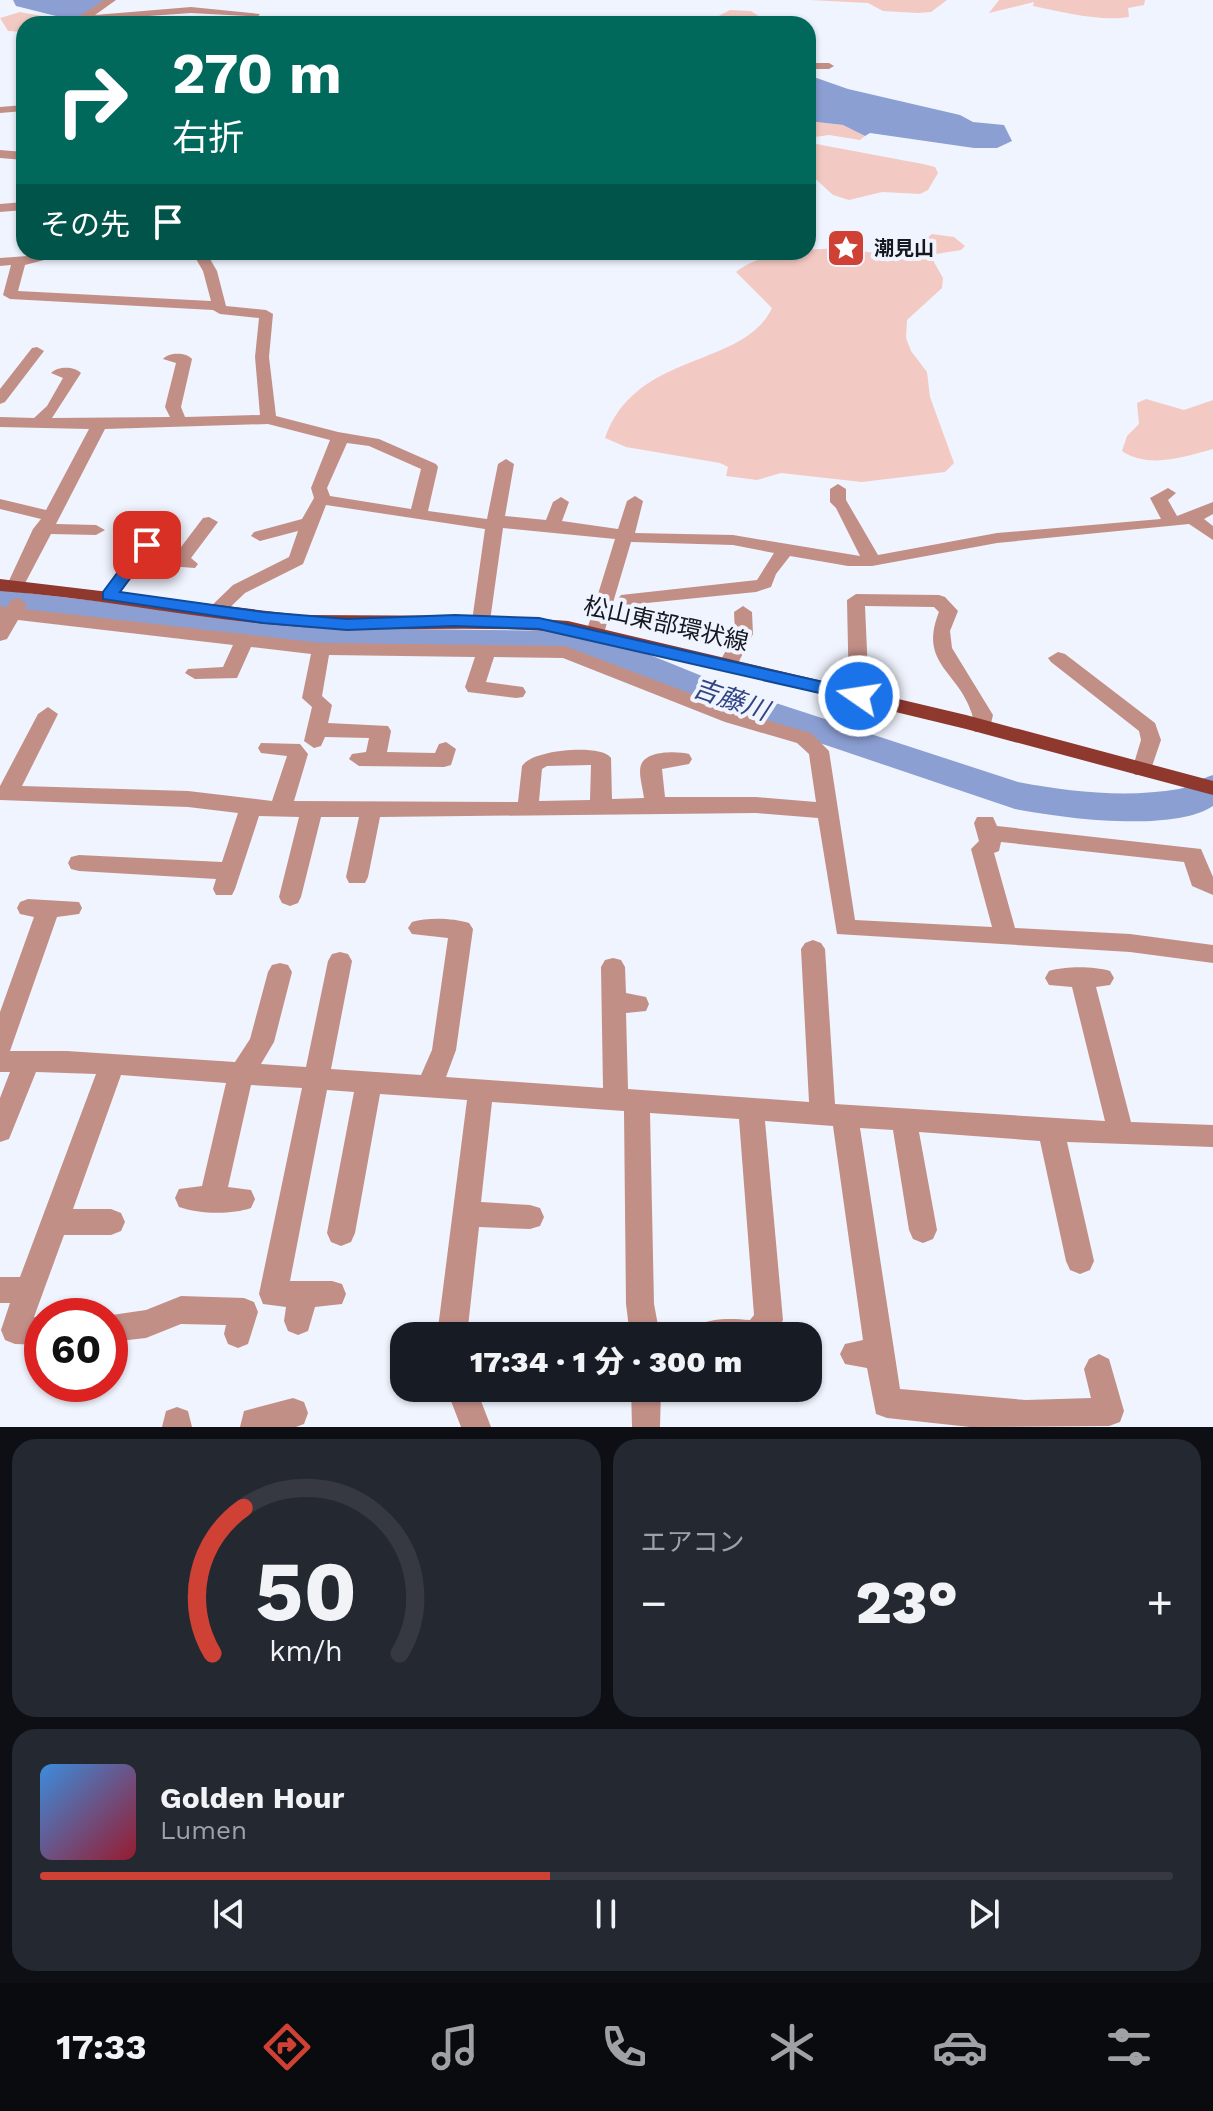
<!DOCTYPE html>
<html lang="ja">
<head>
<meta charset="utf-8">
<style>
  :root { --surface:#171b24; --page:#242831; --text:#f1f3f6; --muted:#9ea1a6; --line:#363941; --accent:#cf4134 }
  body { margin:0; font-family:"Work Sans","Noto Sans JP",sans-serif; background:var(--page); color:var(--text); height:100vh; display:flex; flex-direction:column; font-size:30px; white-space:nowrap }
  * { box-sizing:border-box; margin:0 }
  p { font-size:26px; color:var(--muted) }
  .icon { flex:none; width:44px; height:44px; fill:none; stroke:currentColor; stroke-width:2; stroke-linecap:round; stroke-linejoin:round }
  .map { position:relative; height:1427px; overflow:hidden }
  .panel { display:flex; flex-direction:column; gap:12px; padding:12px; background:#0d0f14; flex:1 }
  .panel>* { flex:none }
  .hud { position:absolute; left:16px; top:16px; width:800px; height:244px; border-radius:24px; box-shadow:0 2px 6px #0004; background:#00695c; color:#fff; overflow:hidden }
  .speed { position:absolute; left:24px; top:1298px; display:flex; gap:16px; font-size:40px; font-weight:700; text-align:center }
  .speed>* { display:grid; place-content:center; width:104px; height:104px; border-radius:50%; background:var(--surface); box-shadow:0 2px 6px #0004; line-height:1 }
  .speed .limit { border:12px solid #d22; background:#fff; color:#111 }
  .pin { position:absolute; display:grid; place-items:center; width:68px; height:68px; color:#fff; margin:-34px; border-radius:16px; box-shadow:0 4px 12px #0006 }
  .me { position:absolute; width:88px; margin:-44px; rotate:283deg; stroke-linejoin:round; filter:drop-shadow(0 0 6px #0008) }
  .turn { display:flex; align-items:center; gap:28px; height:168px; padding:0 24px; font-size:36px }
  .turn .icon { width:104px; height:104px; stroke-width:2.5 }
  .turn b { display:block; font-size:56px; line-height:68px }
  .then { display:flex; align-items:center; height:76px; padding:0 24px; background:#0003; gap:16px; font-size:30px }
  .big { font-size:60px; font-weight:800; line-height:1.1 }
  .panel .card { flex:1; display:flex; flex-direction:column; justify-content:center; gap:12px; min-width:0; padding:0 28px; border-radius:24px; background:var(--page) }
  .panel .dial { align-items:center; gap:0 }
  .dial svg { height:208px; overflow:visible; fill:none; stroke:var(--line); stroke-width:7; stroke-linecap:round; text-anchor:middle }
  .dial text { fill:var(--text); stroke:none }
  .song { display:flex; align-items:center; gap:24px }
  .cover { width:96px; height:96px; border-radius:12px; background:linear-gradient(135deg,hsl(210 70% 55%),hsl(350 70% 35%)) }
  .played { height:8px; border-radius:4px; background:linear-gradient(90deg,var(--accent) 45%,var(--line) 45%) }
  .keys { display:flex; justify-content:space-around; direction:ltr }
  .heat { display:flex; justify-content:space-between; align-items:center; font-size:44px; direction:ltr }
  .panel .tiles { flex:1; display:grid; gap:12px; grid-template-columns:1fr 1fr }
  .card:last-child { grid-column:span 2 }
  .trip { position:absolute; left:390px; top:1322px; width:432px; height:80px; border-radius:24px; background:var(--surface); box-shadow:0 2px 6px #0004; font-weight:800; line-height:80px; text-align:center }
  .dock { display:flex; height:128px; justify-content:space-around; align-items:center; background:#090b0e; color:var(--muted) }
  .dock .icon { width:56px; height:56px }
  .dock .active { color:var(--accent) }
  .dock b { font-size:36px; color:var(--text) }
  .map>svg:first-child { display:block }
</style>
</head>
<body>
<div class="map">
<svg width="1213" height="1427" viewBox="0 0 1213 1427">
  <rect width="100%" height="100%" fill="#f0f4fe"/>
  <!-- green -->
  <g fill="#f3cac3">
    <polygon points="810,0 947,0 931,12 918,13 883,11 868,3"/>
    <path d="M 999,0 L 1145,0 L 1144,5 L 1128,8 L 1129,17 C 1101,22 1062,12 1033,6 L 1034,2 L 989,13 Z"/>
    <polygon points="730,10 751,11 766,21 794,24 711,24 713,19"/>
    <polygon points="20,12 58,19 55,24 24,24 24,32 8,31 0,18"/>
    <polygon points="808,121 843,125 865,136 860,140 829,135 808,138"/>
    <polygon points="808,139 811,143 923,164 935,167 938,173 928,190 920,194 882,192 849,200 833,195 808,172"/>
    <path d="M 932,234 L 954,237 L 965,246 L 961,250 L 930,255 L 943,278 L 942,288 L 907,320 L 906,338 L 911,351 L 927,372 L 930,397 L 954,463 L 945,472 L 862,482 L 781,473 L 757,480 L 726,476 L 728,467 L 720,463 L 626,447 L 605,438 C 636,350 743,369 772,308 L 736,272 C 759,251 825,246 856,250 C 878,253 910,263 929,250 L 927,238 Z"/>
    <path d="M 1146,399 L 1184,410 L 1213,400 L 1213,449 C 1184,457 1149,469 1122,451 L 1127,436 L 1139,424 L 1137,403 Z"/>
  </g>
  <!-- water -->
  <g fill="#8c9fd3">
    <polygon points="13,0 105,0 80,17 68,19 16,6"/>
    <polygon points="808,75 848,89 960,115 973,122 1004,125 1012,141 997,148 974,148 870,133 865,136 843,125 808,121"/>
  </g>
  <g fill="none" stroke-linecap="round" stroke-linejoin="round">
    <!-- river -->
    <path fill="#8c9fd3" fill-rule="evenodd" d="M 0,590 L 334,628 L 575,631 L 618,642 L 739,691 L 1018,782 C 1071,792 1126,798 1179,789 C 1190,787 1201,778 1213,775 L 1213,806 C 1172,833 1062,818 1015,809 L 713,707 L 575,653 L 334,650 L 0,610 Z"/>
    <!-- street -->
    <g fill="#c28f87" fill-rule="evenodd">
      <polygon points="104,0 116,0 95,15 191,7 260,14 251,24 241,24 247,16 191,13 78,21 78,17"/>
      <polygon points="808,63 829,63 834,66 829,69 808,69"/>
      <polygon points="24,105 24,111 0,113 0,107"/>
      <polygon points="0,150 24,152 24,160 0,158"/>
      <polygon points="24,202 24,210 0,212 0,204"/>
      <path d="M 192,252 L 206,252 L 217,271 L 226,306 L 266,310 L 273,314 L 269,357 L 276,416 L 338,432 L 379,439 L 436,464 L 438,467 L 428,511 L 487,519 L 498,464 L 506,459 L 514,464 L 505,516 L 546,520 L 553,502 L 561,497 L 569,502 L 562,521 L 618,529 L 627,501 L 635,496 L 643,501 L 635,533 L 733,535 L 860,556 L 836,508 L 830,502 L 830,489 L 838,484 L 846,489 L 846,500 L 878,555 L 997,533 L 1161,519 L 1150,498 L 1168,488 L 1176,493 L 1168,500 L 1177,516 L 1213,502 L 1213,514 L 1204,519 L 1213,526 L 1213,540 L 1189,524 L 997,543 L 872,566 L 848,566 L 790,556 L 776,574 L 771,587 L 756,592 L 627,605 L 618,599 L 621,595 L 757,580 L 774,553 L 733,545 L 631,542 L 604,633 L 595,639 L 586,633 L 615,539 L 503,528 L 490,621 L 481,627 L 472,621 L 485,529 L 326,505 L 303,564 L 245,593 L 222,615 L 215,617 L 206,611 L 233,585 L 289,557 L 298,531 L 260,541 L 251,536 L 254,532 L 302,519 L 314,498 L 311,488 L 330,440 L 268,424 L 105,429 L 56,524 L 96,525 L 105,530 L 96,535 L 51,534 L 22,589 L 10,589 L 7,585 L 33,529 L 41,519 L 0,509 L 0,499 L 46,510 L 89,429 L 0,427 L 0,417 L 34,418 L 47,406 L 63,378 L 51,373 C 58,366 74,366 81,373 L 52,418 L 170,417 L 165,407 L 176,363 L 163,359 C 169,352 186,352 192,359 L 181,407 L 185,417 L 260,415 L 255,357 L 259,318 L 220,314 L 213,310 L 10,299 L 3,295 L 11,265 L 0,266 L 0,258 L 41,255 L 48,259 L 25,265 L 18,291 L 211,301 L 203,271 ZM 347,443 L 369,446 L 421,469 L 411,509 L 330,496 L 327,488 Z"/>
      <polygon points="37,347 44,351 5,402 0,404 0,389 32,348"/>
      <polygon points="209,517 218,522 191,558 198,564 195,568 141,564 114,600 102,600 99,596 141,541 147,540 156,545 149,554 175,555 203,518"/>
      <path d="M 856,594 L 939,595 L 945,597 L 958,611 L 950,631 L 952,648 L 993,715 L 989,732 L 975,732 C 971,725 974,721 972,714 C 959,671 918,664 939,612 L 934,607 L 865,606 L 869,696 L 866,701 L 852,701 L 849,696 L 847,600 Z"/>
      <path d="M 18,598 L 27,604 L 24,609 L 321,643 L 565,646 L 739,712 L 811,733 L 829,751 L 855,920 L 992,927 L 971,849 L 979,841 L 974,823 L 977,817 L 993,817 L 997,826 L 1201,849 L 1213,877 L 1213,895 L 1192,886 L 1184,862 L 1001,842 L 999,851 L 994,853 L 1015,928 L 1130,934 L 1213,945 L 1213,963 L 1130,952 L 837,934 L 818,818 L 756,813 L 380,817 L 368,877 L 365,883 L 349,883 L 346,877 L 359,817 L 321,817 L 301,897 L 298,903 L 290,906 L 282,903 L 279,897 L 299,817 L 259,816 L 235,889 L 232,895 L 216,895 L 213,889 L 216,879 L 79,871 L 71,869 L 68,863 L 71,857 L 79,855 L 222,862 L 238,813 L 188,807 L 0,800 L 0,786 L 38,714 L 48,707 L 58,714 L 22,786 L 188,791 L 272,801 L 287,756 L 261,753 L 258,748 L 261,743 L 300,744 L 308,754 L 294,801 L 518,802 L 522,766 C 533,749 602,744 611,758 L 612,799 L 644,798 C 643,789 638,773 641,765 C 646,750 678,751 689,754 L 692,759 L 689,764 L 662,769 L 665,797 L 756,797 L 816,802 L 809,754 L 797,743 L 725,722 L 563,658 L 494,657 L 486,682 L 523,687 L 526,692 L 523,697 L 516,698 L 468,692 L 465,687 L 475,657 L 329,655 L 322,696 L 332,705 L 328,723 L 388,726 L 391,731 L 387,752 L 435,753 L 439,744 L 446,742 L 456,749 L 451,765 L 444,767 L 359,766 L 349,759 L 352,754 L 366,752 L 369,738 L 325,737 L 321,746 L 314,748 L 304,741 L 312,707 L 302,698 L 311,654 L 251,647 L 237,678 L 195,679 L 185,673 L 188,669 L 223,667 L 233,645 L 18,620 L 7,639 L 0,641 L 0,606 L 7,607 L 11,600 ZM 591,765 L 590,800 L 539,801 L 542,769 L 547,766 Z"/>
      <polygon points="743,606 752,612 753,634 735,669 721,669 718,665 735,634 734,612"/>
      <polygon points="1058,652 1065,654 1155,723 1161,740 1149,775 1135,775 1132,770 1141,740 1139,731 1051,662 1048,658"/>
      <path d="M 28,899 L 79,902 L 82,908 L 79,914 L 57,917 L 10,1051 L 67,1051 L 235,1062 L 250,1039 L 268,972 L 272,965 L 280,963 L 288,965 L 292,972 L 274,1042 L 261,1064 L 306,1067 L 328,961 L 332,954 L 340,952 L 348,954 L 352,961 L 331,1069 L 421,1075 L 432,1050 L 448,938 L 412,934 L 408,928 L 412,922 C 428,917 453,918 469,923 L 473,929 L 456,1050 L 446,1077 L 603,1088 L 601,967 L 605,960 L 613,958 L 621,960 L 625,967 L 626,993 L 646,997 L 649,1004 L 646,1011 L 626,1013 L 628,1089 L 809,1102 L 801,949 L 805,943 L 813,940 L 821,943 L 825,949 L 835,1104 L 1105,1121 L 1072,987 L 1049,985 L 1045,978 L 1049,971 C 1066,966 1093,966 1110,971 L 1114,978 L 1110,985 L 1096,987 L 1131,1122 L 1213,1125 L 1213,1147 L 1067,1142 L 1094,1261 L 1090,1270 L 1080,1274 L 1070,1270 L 1066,1261 L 1040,1141 L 919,1132 L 937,1230 L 933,1239 L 923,1243 L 913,1239 L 909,1230 L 893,1130 L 860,1128 L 900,1389 L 1026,1400 L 1091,1398 L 1084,1369 L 1089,1359 L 1099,1354 L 1109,1359 L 1124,1411 L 1120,1422 L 1109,1426 L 970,1427 L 887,1418 L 876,1414 L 867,1368 L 845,1364 L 840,1354 L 845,1344 L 863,1340 L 833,1126 L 765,1121 L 783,1320 L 774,1336 L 689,1336 L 694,1326 C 713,1318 729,1318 750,1320 L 754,1315 L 739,1119 L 650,1113 L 654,1304 L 660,1336 L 630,1336 L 626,1304 L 624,1111 L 492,1102 L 481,1202 L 530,1205 L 540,1208 L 544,1217 L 540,1226 L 530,1229 L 479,1227 L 467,1336 L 437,1336 L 467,1100 L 380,1094 L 355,1233 L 351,1242 L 341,1246 L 331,1242 L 327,1233 L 354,1092 L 327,1090 L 290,1281 L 332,1281 L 342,1284 L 346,1294 L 342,1304 L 315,1307 L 308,1331 L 298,1335 L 288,1331 L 284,1321 L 286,1307 L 263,1304 L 259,1294 L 302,1088 L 251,1085 L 228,1187 L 251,1190 L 255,1199 L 251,1208 C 231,1215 199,1214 179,1207 L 175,1198 L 179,1189 L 202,1186 L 226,1083 L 121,1075 L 73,1209 L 111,1209 L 121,1213 L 125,1222 L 121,1231 L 111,1235 L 64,1235 L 34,1317 L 42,1317 L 42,1345 L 15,1344 L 5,1340 L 1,1330 L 10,1303 L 0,1303 L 0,1277 L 20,1277 L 96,1074 L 36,1072 L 9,1139 L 0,1142 L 0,1098 L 10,1072 L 0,1072 L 0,1012 L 34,917 L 20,914 L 17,908 L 20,902 Z"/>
      <polygon points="181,1296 244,1298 254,1302 258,1312 248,1344 238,1348 228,1344 224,1334 226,1325 181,1324 146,1338 110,1342 110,1316 105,1316 146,1310"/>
      <polygon points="446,1388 476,1388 491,1427 461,1427"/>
      <polygon points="631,1388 661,1388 660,1427 632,1427"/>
      <polygon points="293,1398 304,1402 308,1413 304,1424 296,1427 240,1427 244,1411"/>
      <polygon points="177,1407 188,1411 192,1427 162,1427 166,1411"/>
    </g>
    <!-- primary -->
    <path fill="#8e382e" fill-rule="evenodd" d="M 0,579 L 301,615 L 501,616 L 568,621 L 966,715 L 1213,781 L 1213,795 L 966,729 L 568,633 C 479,624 390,633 301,627 C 200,620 101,598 0,591 Z"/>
  </g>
  <!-- route -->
  <polygon fill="#1a73e8" stroke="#114b97" stroke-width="2" points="147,540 155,545 120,592 263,612 347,619 455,615 539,618 859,690 868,696 859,702 539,629 455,626 347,630 263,623 103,599 103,592 141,541"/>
  <!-- icons -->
  <defs>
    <symbol id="sight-square" viewBox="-11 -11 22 22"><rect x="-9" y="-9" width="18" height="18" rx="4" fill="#cf4134" stroke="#f0f4fe"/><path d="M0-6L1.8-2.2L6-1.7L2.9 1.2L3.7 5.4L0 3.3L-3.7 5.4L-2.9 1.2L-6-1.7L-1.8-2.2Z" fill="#fff"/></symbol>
  </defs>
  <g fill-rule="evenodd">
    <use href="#sight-square" x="824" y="226" width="44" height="44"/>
  </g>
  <g text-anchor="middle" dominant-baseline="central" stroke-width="8" stroke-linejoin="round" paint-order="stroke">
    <!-- far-poi labels -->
    <g font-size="20" font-weight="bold" fill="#151821" stroke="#f0f4fe" text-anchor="start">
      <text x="874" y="248">潮見山</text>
    </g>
    <!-- street labels -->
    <g font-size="24" fill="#151821" stroke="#f0f4fe">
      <text transform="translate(666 624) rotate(13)">松山東部環状線</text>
    </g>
    <!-- water labels -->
    <g font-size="26" font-style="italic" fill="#314484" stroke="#f0f4fe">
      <text transform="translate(731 699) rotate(19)">吉藤川</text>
    </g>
  </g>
</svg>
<div class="speed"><div class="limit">60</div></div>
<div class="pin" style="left:147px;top:545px;background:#d93025"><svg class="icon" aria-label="arrive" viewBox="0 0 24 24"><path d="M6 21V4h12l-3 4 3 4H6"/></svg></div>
<svg class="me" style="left:859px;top:696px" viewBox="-20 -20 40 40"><circle r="17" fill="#1a73e8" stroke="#fff" stroke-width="3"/><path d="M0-11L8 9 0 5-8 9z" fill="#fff"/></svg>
<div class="trip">17:34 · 1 分 · 300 m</div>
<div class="hud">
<div class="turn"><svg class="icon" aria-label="right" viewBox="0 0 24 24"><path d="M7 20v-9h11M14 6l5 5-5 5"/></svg><div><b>270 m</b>右折</div></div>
<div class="then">その先<svg class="icon" aria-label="arrive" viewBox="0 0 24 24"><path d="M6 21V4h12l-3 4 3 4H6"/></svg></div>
</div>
</div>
<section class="panel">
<div class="tiles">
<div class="card dial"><svg viewBox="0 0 100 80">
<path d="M14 69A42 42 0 1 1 86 69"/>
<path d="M14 69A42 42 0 0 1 26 13" stroke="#cf4134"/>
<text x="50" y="56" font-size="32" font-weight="700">50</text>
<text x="50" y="72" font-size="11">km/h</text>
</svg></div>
<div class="card"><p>エアコン</p>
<div class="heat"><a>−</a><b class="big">23°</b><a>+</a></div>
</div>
<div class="card">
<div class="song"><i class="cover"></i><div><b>Golden Hour</b><p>Lumen</p></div></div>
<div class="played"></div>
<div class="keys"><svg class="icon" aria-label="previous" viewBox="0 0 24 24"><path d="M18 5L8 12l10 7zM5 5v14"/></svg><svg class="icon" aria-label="pause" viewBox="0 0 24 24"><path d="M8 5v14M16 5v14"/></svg><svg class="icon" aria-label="next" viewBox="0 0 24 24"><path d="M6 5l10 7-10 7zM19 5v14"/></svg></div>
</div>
</div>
</section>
<nav class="dock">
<b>17:33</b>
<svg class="icon active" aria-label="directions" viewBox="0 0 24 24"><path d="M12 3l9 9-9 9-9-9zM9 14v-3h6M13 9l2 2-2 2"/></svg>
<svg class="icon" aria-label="music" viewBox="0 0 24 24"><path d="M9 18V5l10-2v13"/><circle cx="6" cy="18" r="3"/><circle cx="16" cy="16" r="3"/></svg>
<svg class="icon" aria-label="phone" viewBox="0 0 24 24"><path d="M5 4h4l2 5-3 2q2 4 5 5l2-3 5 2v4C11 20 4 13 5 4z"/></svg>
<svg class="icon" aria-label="climate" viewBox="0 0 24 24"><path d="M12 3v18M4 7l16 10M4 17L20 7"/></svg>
<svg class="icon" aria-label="car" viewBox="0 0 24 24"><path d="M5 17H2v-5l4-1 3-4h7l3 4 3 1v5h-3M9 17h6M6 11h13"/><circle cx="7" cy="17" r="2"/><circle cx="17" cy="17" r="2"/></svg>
<svg class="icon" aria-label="filters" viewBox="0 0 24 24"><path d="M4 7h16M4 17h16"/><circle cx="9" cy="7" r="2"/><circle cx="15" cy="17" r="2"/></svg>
</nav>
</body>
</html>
